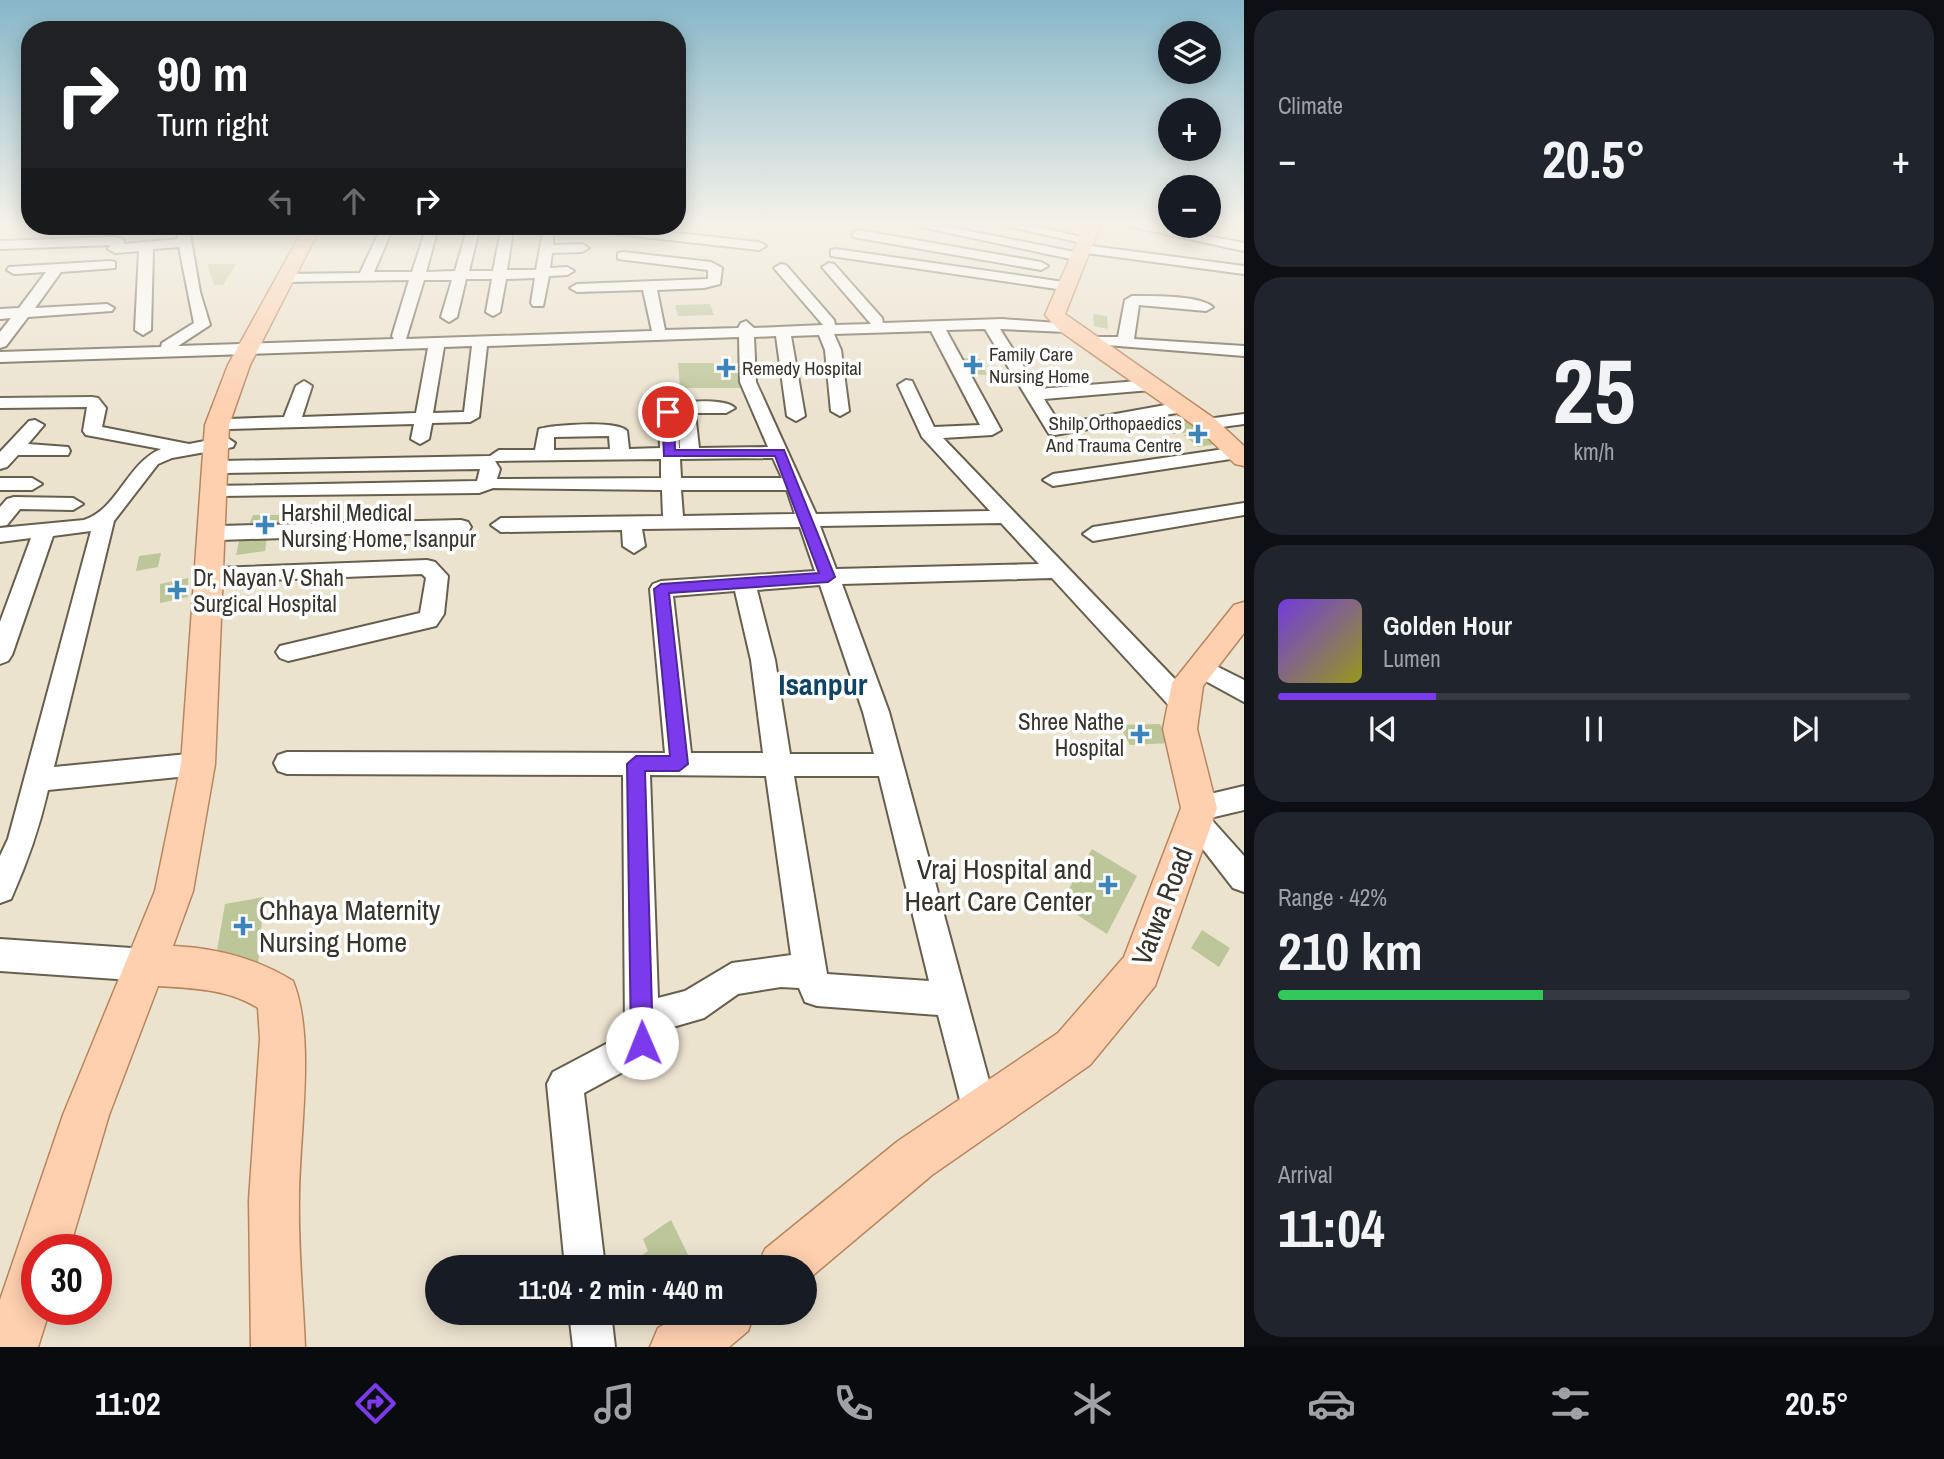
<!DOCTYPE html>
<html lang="en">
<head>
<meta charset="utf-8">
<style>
  :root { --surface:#171b24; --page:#20242c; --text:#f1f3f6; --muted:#9ea1a6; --line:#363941; --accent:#7c3aed }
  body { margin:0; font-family:"Archivo Narrow",sans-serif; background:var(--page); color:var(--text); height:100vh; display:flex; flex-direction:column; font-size:26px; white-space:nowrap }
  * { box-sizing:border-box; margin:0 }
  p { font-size:23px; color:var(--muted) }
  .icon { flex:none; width:38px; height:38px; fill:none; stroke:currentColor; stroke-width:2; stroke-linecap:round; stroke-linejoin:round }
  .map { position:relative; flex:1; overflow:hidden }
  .panel { display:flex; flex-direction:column; gap:10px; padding:10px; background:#0d0f14; width:700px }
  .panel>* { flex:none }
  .hud { position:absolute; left:21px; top:21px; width:665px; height:214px; border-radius:28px; box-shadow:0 4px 18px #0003; background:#202124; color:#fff; overflow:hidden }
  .controls { position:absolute; left:1158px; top:21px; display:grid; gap:14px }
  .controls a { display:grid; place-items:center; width:63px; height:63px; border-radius:50%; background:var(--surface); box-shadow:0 4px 18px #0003; font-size:35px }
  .speed { position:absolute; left:21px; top:1234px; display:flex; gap:14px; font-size:35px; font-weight:700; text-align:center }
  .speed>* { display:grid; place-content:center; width:91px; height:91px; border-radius:50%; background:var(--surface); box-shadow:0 4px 18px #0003; line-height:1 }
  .speed .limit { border:10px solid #d22; background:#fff; color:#111 }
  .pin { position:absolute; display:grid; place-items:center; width:60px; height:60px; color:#fff; margin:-30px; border:4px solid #fff; border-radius:50%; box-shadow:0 2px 7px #0007 }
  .me { position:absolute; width:77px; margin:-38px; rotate:359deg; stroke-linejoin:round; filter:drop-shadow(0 0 5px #0008) }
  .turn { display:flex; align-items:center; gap:24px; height:147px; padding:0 21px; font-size:32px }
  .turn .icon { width:91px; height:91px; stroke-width:2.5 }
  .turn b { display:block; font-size:49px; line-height:60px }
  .lanes { display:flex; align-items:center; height:66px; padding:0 21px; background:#0003; justify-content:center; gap:35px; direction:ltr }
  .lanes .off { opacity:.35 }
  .big { font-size:52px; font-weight:800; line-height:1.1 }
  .panel .card { flex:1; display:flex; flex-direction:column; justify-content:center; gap:10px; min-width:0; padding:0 24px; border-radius:28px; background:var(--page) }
  .panel .dial { align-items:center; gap:0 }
  .dial b { font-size:91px; line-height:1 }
  .song { display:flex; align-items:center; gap:21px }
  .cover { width:84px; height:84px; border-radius:10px; background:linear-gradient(135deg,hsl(260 70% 55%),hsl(60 70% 35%)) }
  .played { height:7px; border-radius:4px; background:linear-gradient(90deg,var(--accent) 25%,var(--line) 25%) }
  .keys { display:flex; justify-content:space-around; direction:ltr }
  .heat { display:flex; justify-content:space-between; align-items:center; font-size:38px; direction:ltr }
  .charge { height:10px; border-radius:5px; background:linear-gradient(90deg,#34c759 42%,var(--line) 0) }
  .trip { position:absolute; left:425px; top:1255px; width:392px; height:70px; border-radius:35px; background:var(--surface); box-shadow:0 4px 18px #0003; font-weight:800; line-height:70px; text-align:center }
  .tab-bar { display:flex; height:112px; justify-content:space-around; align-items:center; background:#090b0e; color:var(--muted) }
  .tab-bar .icon { width:49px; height:49px }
  .tab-bar .active { color:var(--accent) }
  .tab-bar b { font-size:32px; color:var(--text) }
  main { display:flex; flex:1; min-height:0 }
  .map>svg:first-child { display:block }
</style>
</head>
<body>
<main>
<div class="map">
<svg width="1244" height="1347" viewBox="0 0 1244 1347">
  <rect width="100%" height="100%" fill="#ece3cf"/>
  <!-- building -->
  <g fill="#bcc699">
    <polygon points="207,264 236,264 223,285 214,285"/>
    <polygon points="710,304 714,315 678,316 675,305"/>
    <polygon points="1093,314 1107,316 1108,329 1094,326"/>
    <polygon points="963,358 980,359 987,375 970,374"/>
    <polygon points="678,363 745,363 749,388 680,388"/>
    <polygon points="1185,419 1200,431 1173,434 1158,423"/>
    <polygon points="1207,432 1222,443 1198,447 1184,435"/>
    <polygon points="253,515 291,515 287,526 248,527"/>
    <polygon points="267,538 265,551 236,555 239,541"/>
    <polygon points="161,553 158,567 136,571 139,556"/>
    <polygon points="188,578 188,597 160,603 160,584"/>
    <polygon points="1160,724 1171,743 1130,745 1119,725"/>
    <polygon points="1092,849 1137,876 1107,934 1060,904"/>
    <polygon points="264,897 258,965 216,956 225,904"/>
    <polygon points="1202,930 1230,948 1219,967 1191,948"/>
    <polygon points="671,1220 694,1267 625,1267 648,1251 643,1239"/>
  </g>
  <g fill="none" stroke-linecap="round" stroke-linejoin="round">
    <defs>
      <g id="minor">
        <path d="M 178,226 L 189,228 L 200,292 L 210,325 L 178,346 L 394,339 L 392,336 L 409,280 L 284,282 L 277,278 L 284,274 L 360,273 L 382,226 L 393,228 L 374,272 L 412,272 L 427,226 L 438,228 L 426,272 L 455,271 L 468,226 L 480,226 L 469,271 L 493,271 L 501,230 L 508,226 L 513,230 L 507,270 L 536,270 L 543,232 L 553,232 L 553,245 L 582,244 L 589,248 L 582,252 L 552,253 L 550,268 L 567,267 L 574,271 L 567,275 L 549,276 L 543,306 L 533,306 L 531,303 L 535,278 L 506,279 L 500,312 L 493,316 L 486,312 L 492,279 L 466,279 L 457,317 L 449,322 L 441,317 L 452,280 L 424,280 L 406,339 L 652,331 L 643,290 L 577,292 L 570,288 L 577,284 L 708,279 L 708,270 L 618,259 L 618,253 L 623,252 L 711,262 L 722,268 L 720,284 L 704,288 L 657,290 L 665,330 L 738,328 L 741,323 L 746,321 L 754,328 L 823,325 L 774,268 L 781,264 L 786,265 L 834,320 L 835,325 L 871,324 L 822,267 L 829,263 L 834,264 L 882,318 L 883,323 L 1002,319 L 1072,324 L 1072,330 L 1067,332 L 1000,329 L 1038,389 L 1151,380 L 1159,385 L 1151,390 L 1044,399 L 1060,424 L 1182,402 L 1188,403 L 1191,407 L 1182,412 L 1055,435 L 1049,434 L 985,329 L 946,330 L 1001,430 L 992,435 L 943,438 L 1193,698 L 1197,705 L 1193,712 L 1184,715 L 1175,712 L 1052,578 L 842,584 L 889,712 L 998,1114 L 993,1127 L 980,1132 L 967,1127 L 938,1015 L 817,1006 L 805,1002 L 799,988 L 781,987 L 738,994 L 704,1018 L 659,1031 L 659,1043 L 654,1055 L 584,1093 L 605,1267 L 565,1267 L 547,1084 L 553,1072 L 625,1034 L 623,775 L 287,774 L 278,771 L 274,763 L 278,755 L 287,752 L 665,753 L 650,589 L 653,584 L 661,581 L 815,571 L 800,527 L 642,529 L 645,546 L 634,553 L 623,546 L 622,530 L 501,532 L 491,525 L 501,518 L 663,516 L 662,490 L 493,488 L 479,493 L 219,496 L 212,494 L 209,490 L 212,486 L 477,481 L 480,469 L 222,473 L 212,467 L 222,461 L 490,456 L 499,450 L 535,450 L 539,429 C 554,425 617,420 627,431 L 629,449 L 660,448 L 659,412 C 669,400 725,397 735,408 L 726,413 L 695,413 L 699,448 L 768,447 L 740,382 L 739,337 L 487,346 L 479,417 L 470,422 L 432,423 L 429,439 L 420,444 L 411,439 L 414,424 L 229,429 L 220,424 L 229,419 L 284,417 L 296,386 L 304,381 L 312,386 L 302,417 L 416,413 L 428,348 L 0,362 L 0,352 L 161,347 L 162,343 L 194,323 L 179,247 L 153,249 L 151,330 L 143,335 L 135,330 L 139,251 L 115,253 L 108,249 L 110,245 L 0,249 L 0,241 L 114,237 L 123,239 L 124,244 L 178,239 ZM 931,331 L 980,425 L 934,427 L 912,381 L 906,380 L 898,385 L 922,437 L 990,511 L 816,514 L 756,382 L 754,337 L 776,336 L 787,416 L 796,421 L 805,416 L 791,336 L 819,335 L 825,350 L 831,411 L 840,416 L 849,411 L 841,350 L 834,334 ZM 472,346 L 464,412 L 433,413 L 444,347 ZM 678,414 L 680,448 L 679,448 ZM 609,436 L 610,449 L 554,450 L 554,437 ZM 773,458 L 782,478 L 681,478 L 680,459 ZM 661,459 L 661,478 L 497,479 L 500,469 L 495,461 ZM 681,490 L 787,490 L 795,514 L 683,516 ZM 1001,523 L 1039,564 L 836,569 L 820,526 ZM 820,585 L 863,712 L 874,754 L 790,754 L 775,660 L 757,590 ZM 735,591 L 751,660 L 763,753 L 691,753 L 673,596 ZM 650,775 L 766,776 L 791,955 L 732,963 L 685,991 L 658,998 ZM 794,776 L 879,776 L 929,981 L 827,974 Z"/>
        <polygon points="562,226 575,226 567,232 562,231"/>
        <polygon points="917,226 944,226 1080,253 1087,257 1080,261"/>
        <polygon points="1006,226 1034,226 1094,240 1087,244"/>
        <polygon points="1129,226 1156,226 1244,243 1244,251"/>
        <polygon points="621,227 759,242 766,246 759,250 616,234 616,228"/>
        <polygon points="858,230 1041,262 1048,266 1041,270 853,237 852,234"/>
        <polygon points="1084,245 1244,266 1244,274 1079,252 1079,246"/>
        <polygon points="836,249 1064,282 1071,286 1064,290 831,256 831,250"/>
        <polygon points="110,261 115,262 115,268 61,272 35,308 107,304 114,308 112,311 28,317 6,346 0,348 0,332 11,318 0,319 0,309 19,308 46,272 14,274 7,270 9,267"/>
        <path d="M 1132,296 C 1152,296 1199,295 1213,307 L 1206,311 L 1139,305 L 1134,339 L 1244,346 L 1244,356 L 1081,343 L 1081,337 L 1118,337 L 1125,300 Z"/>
        <path d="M 92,397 L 98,398 L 106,408 L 102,427 L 189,444 L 226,437 L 235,443 L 233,447 L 172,458 L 158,464 L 114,521 L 54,767 L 198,753 L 208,756 L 211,764 L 208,772 L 198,775 L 48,790 C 39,829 27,863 11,899 L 0,903 L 0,856 L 8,839 L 91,531 L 53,536 L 12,655 L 8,661 L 0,664 L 0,622 L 31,538 L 0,542 L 0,528 L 84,520 C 118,509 127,463 161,449 L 86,435 L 83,431 L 87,407 L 0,408 L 0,398 Z"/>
        <polygon points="1244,414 1244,424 1207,429 1198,424 1207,419"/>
        <polygon points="35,420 44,425 28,444 68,447 70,451 68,455 18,455 7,467 0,469 0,452 29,421"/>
        <polygon points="1238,447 1244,449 1244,457 1053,486 1043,480 1053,474"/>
        <polygon points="0,478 32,478 42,484 32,490 0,490"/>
        <polygon points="14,497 73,498 83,504 73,510 20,509 7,525 0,526 0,507 7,499"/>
        <polygon points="1244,503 1244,515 1093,541 1083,534 1093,527"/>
        <polygon points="461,520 468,522 471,527 468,532 220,540 210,533 220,526"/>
        <polygon points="427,560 435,562 448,576 444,614 436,626 288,661 280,658 276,652 280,646 420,613 426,578 422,574 217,582 209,580 206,575 209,570 217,568"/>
        <polygon points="1200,658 1244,680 1244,702 1191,673 1188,667 1191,661"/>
        <polygon points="1244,786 1244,810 1210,818 1244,856 1244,892 1233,888 1181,821 1189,799"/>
        <polygon points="0,939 146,949 157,954 162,965 157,976 146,981 0,971"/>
        <polygon points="569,1312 611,1312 615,1347 573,1347"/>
      </g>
      <g id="major">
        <path d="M 305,226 L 321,226 L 250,365 L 229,425 L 215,764 L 193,891 L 173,946 C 216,948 256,958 293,981 C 316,1037 299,1136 299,1198 C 298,1247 303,1298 305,1347 L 251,1347 L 249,1200 L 260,1039 L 258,1008 C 229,989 191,988 158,986 L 109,1115 L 69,1250 L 37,1250 L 37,1309 L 50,1309 L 38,1347 L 0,1347 L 0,1300 L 63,1115 L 155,891 L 181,764 L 205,425 L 228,365 Z"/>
        <polygon points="1084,226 1100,226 1065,314 1215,419 1244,446 1244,466 1235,464 1199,429 1060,331 1045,315"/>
        <polygon points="1244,602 1244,633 1203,686 1197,729 1217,808 1155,986 1090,1065 932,1175 805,1282 805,1267 757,1267 765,1249 898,1141 1058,1033 1124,957 1181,808 1163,729 1172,683 1234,605"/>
        <polygon points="687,1312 755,1312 748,1331 729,1347 650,1347 658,1328"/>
      </g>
    </defs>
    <!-- minor casing -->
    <use href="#minor" stroke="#675f4e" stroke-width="4"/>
    <!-- major casing -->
    <use href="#major" stroke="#b8855e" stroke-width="3"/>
    <!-- minor -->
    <use href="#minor" fill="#fff" fill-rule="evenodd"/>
    <!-- major -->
    <use href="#major" fill="#fed0af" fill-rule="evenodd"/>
  </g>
  <!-- sky -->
  <linearGradient id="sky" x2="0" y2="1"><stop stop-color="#86b7c9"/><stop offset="0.54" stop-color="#f6f2e9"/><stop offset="1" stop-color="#f6f2e9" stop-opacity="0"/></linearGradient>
  <rect width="1244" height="415" fill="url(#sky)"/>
  <!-- route -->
  <polygon fill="#7c3aed" stroke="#51269a" stroke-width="2" points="668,409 674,412 675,450 784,450 835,577 828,582 669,593 688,764 679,771 645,771 653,1043 650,1051 642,1054 634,1051 631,1043 627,764 636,756 670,756 654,589 661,584 819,573 775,456 664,456 662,412"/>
  <!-- markers -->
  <g fill="#3c84b9" stroke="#fff" stroke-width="2.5">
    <path d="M969.5 354.5h7v7h7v7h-7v7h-7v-7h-7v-7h7z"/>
    <path d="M722.5 357.5h7v7h7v7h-7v7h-7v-7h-7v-7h7z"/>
    <path d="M1194.5 423.5h7v7h7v7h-7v7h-7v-7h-7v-7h7z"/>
    <path d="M261.5 514.5h7v7h7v7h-7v7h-7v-7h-7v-7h7z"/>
    <path d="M173.5 579.5h7v7h7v7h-7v7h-7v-7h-7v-7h7z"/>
    <path d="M1136.5 723.5h7v7h7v7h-7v7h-7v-7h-7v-7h7z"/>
    <path d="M1104.5 874.5h7v7h7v7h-7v7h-7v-7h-7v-7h7z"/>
    <path d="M239.5 915.5h7v7h7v7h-7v7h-7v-7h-7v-7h7z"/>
  </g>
  <g text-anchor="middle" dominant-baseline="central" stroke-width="7" stroke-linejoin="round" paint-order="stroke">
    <!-- far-poi labels -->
    <g font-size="19" fill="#38342c" stroke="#fff" text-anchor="start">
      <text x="989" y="354">Family Care<tspan x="989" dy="22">Nursing Home</tspan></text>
      <text x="742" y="368">Remedy Hospital</text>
      <text x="1182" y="423" text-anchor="end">Shilp Orthopaedics<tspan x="1182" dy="22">And Trauma Centre</tspan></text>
    </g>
    <!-- poi labels -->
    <g font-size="23" fill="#38342c" stroke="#fff" text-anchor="start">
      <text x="281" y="512">Harshil Medical<tspan x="281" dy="26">Nursing Home, Isanpur</tspan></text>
      <text x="193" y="577">Dr, Nayan V Shah<tspan x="193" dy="26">Surgical Hospital</tspan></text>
      <text x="1124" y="721" text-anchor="end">Shree Nathe<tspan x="1124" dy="26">Hospital</tspan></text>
    </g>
    <!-- near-poi labels -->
    <g font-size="28" fill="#38342c" stroke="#fff" text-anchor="end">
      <text x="1092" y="869">Vraj Hospital and<tspan x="1092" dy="32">Heart Care Center</tspan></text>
      <text x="259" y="910" text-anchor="start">Chhaya Maternity<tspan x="259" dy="32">Nursing Home</tspan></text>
    </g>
    <!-- near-street labels -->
    <g font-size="28" fill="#38342c" stroke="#fff">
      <text transform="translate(1162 906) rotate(-69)">Vatwa Road</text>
    </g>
    <!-- district labels -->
    <g font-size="30" font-weight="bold" fill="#104467" stroke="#fff">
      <text x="823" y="684">Isanpur</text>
    </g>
  </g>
</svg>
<div class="controls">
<a><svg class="icon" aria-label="layers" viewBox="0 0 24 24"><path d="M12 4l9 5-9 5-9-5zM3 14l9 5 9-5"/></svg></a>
<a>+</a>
<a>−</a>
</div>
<div class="speed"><div class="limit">30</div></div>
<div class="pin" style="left:668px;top:412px;background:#d93025"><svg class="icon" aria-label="arrive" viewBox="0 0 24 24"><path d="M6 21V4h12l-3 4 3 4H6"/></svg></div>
<svg class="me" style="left:642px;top:1043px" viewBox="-20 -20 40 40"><circle r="19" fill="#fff"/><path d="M0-13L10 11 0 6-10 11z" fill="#7c3aed"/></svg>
<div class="trip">11:04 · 2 min · 440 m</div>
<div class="hud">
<div class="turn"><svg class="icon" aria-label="right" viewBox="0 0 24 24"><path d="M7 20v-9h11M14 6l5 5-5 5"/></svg><div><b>90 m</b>Turn right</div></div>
<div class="lanes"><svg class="icon off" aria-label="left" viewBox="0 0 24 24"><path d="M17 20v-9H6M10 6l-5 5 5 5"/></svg><svg class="icon off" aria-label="ahead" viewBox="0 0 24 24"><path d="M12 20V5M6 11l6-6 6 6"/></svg><svg class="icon" aria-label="right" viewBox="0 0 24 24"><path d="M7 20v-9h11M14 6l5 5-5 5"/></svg></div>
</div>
</div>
<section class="panel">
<div class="card"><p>Climate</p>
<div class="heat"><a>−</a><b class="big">20.5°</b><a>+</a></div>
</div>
<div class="card dial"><b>25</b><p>km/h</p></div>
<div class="card">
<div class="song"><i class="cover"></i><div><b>Golden Hour</b><p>Lumen</p></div></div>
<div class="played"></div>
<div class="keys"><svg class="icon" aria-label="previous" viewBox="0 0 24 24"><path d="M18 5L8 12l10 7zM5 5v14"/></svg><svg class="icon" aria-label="pause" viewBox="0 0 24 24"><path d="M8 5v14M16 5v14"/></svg><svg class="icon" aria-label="next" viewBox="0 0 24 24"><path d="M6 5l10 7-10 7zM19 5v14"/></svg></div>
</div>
<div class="card"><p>Range · 42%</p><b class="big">210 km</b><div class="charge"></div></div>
<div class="card"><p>Arrival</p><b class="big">11:04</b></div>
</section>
</main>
<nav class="tab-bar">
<b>11:02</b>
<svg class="icon active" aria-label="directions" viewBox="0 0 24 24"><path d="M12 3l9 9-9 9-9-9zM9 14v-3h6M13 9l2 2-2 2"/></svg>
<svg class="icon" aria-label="music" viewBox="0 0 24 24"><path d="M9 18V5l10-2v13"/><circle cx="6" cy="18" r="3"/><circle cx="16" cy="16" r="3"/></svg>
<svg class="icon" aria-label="phone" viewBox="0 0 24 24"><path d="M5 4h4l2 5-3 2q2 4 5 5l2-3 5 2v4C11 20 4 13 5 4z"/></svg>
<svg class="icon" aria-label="climate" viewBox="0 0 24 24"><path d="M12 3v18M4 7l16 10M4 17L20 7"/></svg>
<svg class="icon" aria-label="car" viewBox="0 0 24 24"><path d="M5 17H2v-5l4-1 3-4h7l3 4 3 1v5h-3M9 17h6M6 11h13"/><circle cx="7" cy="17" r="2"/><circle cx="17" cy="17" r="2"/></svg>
<svg class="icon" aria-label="filters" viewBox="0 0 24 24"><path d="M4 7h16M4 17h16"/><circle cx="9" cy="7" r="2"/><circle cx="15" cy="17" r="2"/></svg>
<b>20.5°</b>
</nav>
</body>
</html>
